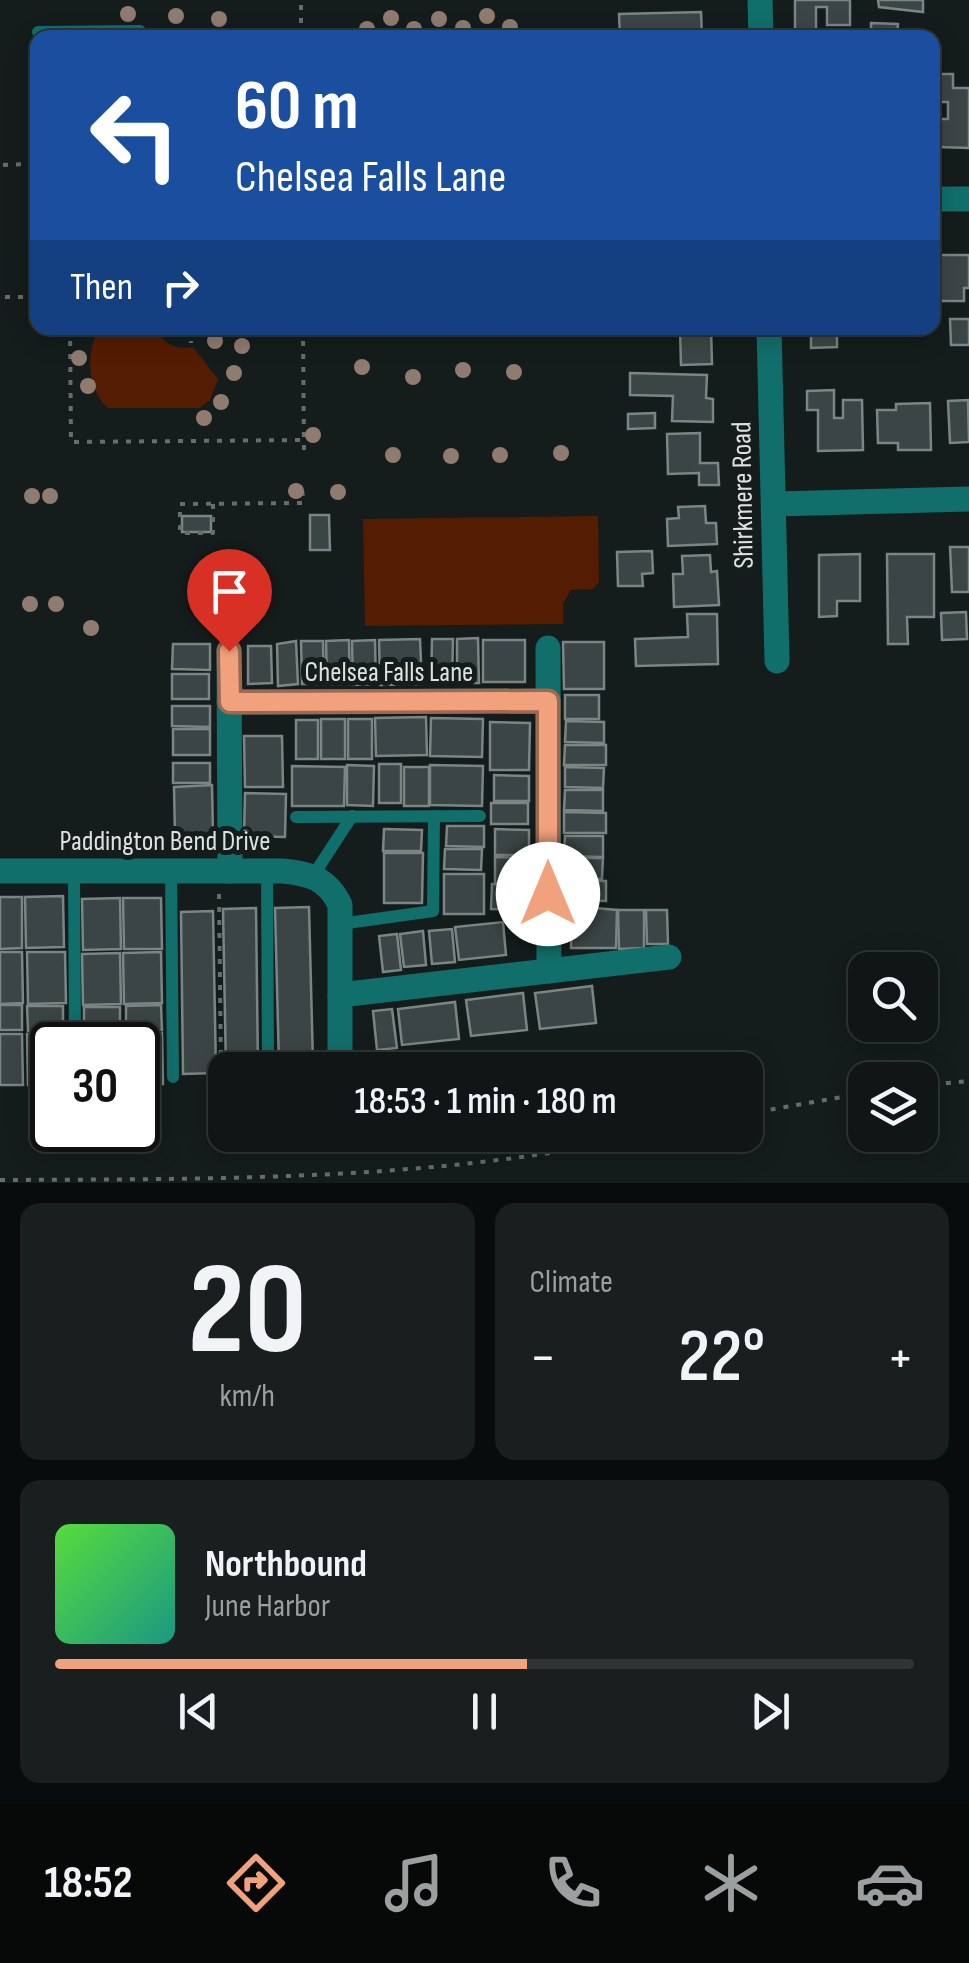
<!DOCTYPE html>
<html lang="en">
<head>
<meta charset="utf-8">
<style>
  :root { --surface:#0f1615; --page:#181f1e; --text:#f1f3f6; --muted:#9b9fa0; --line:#2f3534; --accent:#f1a17c }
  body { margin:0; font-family:"Sofia Sans Condensed",sans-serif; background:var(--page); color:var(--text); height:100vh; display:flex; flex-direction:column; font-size:38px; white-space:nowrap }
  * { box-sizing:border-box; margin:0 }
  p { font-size:32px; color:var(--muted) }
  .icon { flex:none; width:55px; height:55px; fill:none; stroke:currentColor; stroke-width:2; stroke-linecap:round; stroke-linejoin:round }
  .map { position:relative; height:1183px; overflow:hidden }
  .drawer { display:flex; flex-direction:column; gap:20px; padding:20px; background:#080c0c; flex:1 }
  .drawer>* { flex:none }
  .hud { position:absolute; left:30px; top:30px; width:910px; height:305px; border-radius:20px; box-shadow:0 5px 25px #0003,0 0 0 2px var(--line); background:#1a4fa0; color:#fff; overflow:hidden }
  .buttons { position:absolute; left:848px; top:952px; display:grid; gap:20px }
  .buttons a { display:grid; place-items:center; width:90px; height:90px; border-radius:20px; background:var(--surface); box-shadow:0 5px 25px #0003,0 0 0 2px var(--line); font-size:50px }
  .speed { position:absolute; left:30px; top:1022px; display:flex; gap:20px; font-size:50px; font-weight:700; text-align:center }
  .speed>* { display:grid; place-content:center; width:130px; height:130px; border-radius:50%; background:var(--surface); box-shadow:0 5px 25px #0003,0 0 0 2px var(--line); line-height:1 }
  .speed .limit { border:5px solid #111; border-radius:15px; background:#fff; color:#111 }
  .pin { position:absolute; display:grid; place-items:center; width:85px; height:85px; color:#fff; margin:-102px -42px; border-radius:50% 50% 50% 0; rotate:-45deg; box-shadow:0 0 10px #0007 }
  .pin .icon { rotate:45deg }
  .me { position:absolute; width:110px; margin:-55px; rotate:0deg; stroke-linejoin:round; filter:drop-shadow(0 0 8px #0008) }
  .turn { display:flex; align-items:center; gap:35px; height:210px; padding:0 40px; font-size:45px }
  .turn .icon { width:130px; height:130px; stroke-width:2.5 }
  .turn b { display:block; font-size:70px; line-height:85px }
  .then { display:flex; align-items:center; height:95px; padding:0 40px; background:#0003; gap:20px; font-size:38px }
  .big { font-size:75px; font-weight:600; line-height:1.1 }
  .drawer .tile { flex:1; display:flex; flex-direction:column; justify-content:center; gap:15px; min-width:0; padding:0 35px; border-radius:20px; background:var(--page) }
  .drawer .dial { align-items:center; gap:0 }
  .dial b { font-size:130px; line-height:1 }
  .song { display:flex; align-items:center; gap:30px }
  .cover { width:120px; height:120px; border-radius:15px; background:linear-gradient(135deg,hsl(110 70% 55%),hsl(170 70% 35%)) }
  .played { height:10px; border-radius:5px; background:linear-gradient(90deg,var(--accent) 55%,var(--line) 55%) }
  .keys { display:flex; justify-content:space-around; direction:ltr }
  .heat { display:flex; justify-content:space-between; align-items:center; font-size:55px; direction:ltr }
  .drawer .tiles { flex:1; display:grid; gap:20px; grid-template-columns:1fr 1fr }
  .tile:last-child { grid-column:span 2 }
  .trip { position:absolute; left:208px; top:1052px; width:555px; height:100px; border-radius:20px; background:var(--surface); box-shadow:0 5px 25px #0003,0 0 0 2px var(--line); font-weight:600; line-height:100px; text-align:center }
  .tabs { display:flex; height:160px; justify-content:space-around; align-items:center; background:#060908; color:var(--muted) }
  .tabs .icon { width:70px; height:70px }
  .tabs .active { color:var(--accent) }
  .tabs b { font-size:45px; color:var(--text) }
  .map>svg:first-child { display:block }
</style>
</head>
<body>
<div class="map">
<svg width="969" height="1183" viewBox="0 0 969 1183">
  <rect width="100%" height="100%" fill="#141d1c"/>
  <!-- green -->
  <g fill="#541c00">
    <path d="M 100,328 L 155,328 C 164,344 174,350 193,347 L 218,379 L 210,400 L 200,408 L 108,408 C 87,390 85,350 100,328 Z"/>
    <polygon points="598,516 599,582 593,589 571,590 563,604 563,624 365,626 363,519"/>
  </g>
  <!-- building -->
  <g fill="#3c4545" stroke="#7a8584" stroke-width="2.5">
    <polygon points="795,0 850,0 850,25 827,25 827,7 816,7 816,37 824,38 795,38"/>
    <polygon points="878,0 923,0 923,12 879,7"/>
    <polygon points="701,12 702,38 620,38 619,14"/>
    <polygon points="871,23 898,24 897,38 871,38"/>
    <polygon points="932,74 953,74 953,88 969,88 969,148 939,147 939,119 948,119 948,102 932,102"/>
    <polygon points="935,255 969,255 969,288 964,288 964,301 936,301"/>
    <polygon points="950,319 969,319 969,345 951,345"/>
    <polygon points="680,328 711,328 712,364 681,365"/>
    <polygon points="811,328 837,328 837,347 811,348"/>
    <polygon points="630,373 707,375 706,398 713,399 713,422 672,421 673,396 630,395"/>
    <polygon points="834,390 834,418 843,418 843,400 862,400 863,450 818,451 818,410 807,410 807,391"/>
    <polygon points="968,400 969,442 950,443 948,401"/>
    <polygon points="930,403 931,450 898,450 898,443 878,443 877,410 896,410 896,404"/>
    <polygon points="655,413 655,428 628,429 628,414"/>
    <polygon points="700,433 700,463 718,463 719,485 699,485 699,473 668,474 667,434"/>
    <polygon points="705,506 706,523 716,523 717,544 668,546 667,519 679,518 678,507"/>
    <polygon points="310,515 329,515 330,550 310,550"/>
    <rect x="182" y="516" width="29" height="16"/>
    <polygon points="950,547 969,547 969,592 952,592"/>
    <polygon points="652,551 653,573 642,574 643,586 618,586 617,552"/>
    <polygon points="860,554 860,601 837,601 837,616 819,617 819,555"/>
    <polygon points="887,554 934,554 934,617 907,617 908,644 888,644"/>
    <polygon points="710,555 711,572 717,571 719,605 674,607 673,574 683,574 682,556"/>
    <polygon points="966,612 967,639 942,640 941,613"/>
    <polygon points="687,614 717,614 718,664 636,666 635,639 688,637"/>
    <polygon points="478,638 479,683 457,683 457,639"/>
    <polygon points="420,639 422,684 380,685 379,640"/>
    <polygon points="432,639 453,639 452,684 431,683"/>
    <polygon points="349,640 350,684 327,684 326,641"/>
    <polygon points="375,640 376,684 353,685 352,641"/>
    <rect x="483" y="640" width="42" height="42"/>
    <polygon points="296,641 298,684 278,686 277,644"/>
    <polygon points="301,641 323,641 324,684 302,684"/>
    <polygon points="563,642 604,642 604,689 564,689"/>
    <polygon points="173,644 210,644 210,670 172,669"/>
    <polygon points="248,646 271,646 272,683 248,684"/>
    <rect x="172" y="674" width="37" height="25"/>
    <rect x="565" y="695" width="34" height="24"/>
    <polygon points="172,706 210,706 210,727 172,726"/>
    <polygon points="426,717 427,755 376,756 375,718"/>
    <polygon points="431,718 483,719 482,757 430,756"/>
    <rect x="321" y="719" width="24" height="40"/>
    <rect x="348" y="719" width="24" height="40"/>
    <rect x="296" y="720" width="22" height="39"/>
    <polygon points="566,721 604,722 604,743 565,742"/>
    <polygon points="490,722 530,723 529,770 490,770"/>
    <rect x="173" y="729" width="37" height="26"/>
    <polygon points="244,736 282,736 283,787 245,787"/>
    <polygon points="565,745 606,745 606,765 564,765"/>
    <rect x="173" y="763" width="37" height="20"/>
    <rect x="379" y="764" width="22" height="39"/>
    <polygon points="347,765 374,766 373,806 347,805"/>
    <polygon points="430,765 483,766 482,806 430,805"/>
    <polygon points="292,766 345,767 344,806 292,806"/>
    <rect x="404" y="767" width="25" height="39"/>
    <polygon points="565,767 604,768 603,788 565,787"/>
    <polygon points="494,775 529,776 529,801 494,801"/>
    <polygon points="212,785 213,836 175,837 174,787"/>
    <polygon points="565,790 603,790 603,811 564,810"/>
    <polygon points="245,793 286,794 285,837 244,836"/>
    <rect x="491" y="803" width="37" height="21"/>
    <polygon points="564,812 606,813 606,833 564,833"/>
    <polygon points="447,826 484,826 484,847 446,846"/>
    <polygon points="384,829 422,830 421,851 383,851"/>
    <polygon points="495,829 529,830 529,855 495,855"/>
    <polygon points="565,836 603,836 603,857 564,856"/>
    <polygon points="445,849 482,849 481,870 444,869"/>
    <polygon points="384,853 423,853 422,903 384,903"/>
    <polygon points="495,857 529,858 529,883 495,883"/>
    <polygon points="564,858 603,858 602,879 564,878"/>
    <rect x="444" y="874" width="40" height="40"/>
    <polygon points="565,880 606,881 606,901 565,900"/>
    <polygon points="492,884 528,885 528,910 491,909"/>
    <polygon points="63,896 64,947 26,948 25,897"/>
    <polygon points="0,897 22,897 22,948 0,949"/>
    <polygon points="120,898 121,949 83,950 82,899"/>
    <polygon points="123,898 161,898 162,949 124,949"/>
    <polygon points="572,906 617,910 616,948 571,948"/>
    <polygon points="309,907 313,1064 279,1065 275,908"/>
    <polygon points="256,908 258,1070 226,1070 223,909"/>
    <polygon points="618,910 644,910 644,948 619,949"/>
    <polygon points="646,910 667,910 668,944 647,944"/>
    <polygon points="213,911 216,1073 183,1074 181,912"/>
    <polygon points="503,922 506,955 459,960 455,927"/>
    <polygon points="452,929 455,962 432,964 429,931"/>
    <polygon points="423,931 426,965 404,967 400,934"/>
    <polygon points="397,934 401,970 383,972 379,936"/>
    <polygon points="0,952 22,952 23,1003 0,1004"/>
    <polygon points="27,952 65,952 66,1003 28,1004"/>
    <polygon points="161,952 162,1003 124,1004 123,953"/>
    <polygon points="120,953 121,1004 83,1005 82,954"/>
    <polygon points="592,986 596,1023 540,1029 535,993"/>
    <polygon points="523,993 527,1030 471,1036 466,1000"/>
    <polygon points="455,1002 459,1039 402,1045 398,1009"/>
    <rect x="0" y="1005" width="22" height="25"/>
    <polygon points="161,1005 162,1030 126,1030 126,1006"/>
    <polygon points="27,1006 63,1006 63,1030 28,1031"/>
    <rect x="84" y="1007" width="36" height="24"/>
    <polygon points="392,1009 397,1048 377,1050 373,1011"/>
    <polygon points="65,1033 65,1045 52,1045 52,1085 28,1085 27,1034"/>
    <polygon points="120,1033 121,1045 83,1045 82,1034"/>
    <polygon points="162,1033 163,1084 138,1085 138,1045 125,1045 124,1034"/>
    <polygon points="0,1034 22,1034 23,1085 0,1085"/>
  </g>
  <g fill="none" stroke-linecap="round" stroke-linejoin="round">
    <!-- path -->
    <g stroke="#666d6c" stroke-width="4" stroke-dasharray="5 8" stroke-linecap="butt">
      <polyline points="301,5 301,38"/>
      <polyline points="3,165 26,164"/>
      <polyline points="5,297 28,297"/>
      <polyline points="70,328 71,442 304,440"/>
      <polyline points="191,328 191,343"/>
      <polyline points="303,328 304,457"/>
      <polyline points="213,504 213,533 180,533 180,504 303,503 302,484"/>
      <polyline points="219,894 221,1071"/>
      <polyline points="920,1086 969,1081"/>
      <polyline points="745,1114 865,1093"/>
      <path d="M 0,1180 C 216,1179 436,1181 648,1135"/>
    </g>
    <!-- lane -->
    <g stroke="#116f6b" stroke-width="12">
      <polyline points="38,32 140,31"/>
      <polyline points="296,817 480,816"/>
      <polyline points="74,871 75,1045"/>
      <polyline points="171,871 173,1077"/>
      <polyline points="267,871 268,1066"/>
      <polyline points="313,876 352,816"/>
      <polyline points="340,924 433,911 434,816"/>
    </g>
    <!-- street -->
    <g stroke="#116f6b" stroke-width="25">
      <polyline points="760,0 761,38"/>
      <polyline points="932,199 969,199"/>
      <polyline points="769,328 777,661"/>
      <polyline points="774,504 969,499"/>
      <polyline points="548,648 549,971"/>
      <polyline points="229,651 230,871"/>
      <polyline points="229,702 548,701"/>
      <path d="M 0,871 L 282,871 C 309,873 328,879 340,905 L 340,1058"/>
      <polyline points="340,995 669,957"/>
    </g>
  </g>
  <!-- trees -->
  <g fill="#907b6f">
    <circle cx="128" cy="14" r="8"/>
    <circle cx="176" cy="16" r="8"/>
    <circle cx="487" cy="16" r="8"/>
    <circle cx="391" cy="18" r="8"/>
    <circle cx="219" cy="19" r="8"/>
    <circle cx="439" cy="19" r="8"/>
    <circle cx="510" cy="27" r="8"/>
    <circle cx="463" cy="28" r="8"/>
    <circle cx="367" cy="29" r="8"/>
    <circle cx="414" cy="29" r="8"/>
    <circle cx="215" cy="341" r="8"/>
    <circle cx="242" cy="346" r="8"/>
    <circle cx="79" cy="358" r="8"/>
    <circle cx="362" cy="367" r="8"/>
    <circle cx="463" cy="370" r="8"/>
    <circle cx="514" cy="372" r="8"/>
    <circle cx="234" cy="373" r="8"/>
    <circle cx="413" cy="377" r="8"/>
    <circle cx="88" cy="386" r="8"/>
    <circle cx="221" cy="402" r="8"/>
    <circle cx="204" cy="418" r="8"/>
    <circle cx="313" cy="435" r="8"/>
    <circle cx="561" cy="453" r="8"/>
    <circle cx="393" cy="455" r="8"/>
    <circle cx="500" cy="455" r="8"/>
    <circle cx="451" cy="456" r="8"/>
    <circle cx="296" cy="491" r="8"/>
    <circle cx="338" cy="492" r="8"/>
    <circle cx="32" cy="496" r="8"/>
    <circle cx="50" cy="496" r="8"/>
    <circle cx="30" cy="604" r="8"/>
    <circle cx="56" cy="604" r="8"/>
    <circle cx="91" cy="628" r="8"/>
  </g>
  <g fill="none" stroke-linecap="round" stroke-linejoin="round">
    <defs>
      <polyline id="route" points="229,651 230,702 548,701 548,894"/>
    </defs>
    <!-- route casing -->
    <use href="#route" stroke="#9d6951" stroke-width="25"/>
    <!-- route -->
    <use href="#route" stroke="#f1a17c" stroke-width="18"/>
  </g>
  <g text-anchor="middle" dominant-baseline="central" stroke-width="10" stroke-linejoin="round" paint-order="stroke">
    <!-- street labels -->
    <g font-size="28" fill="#dce2e1" stroke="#141d1c">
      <text transform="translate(743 495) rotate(-91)">Shirkmere Road</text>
      <text x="389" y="672">Chelsea Falls Lane</text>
      <text x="165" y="841">Paddington Bend Drive</text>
    </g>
  </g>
</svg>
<div class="buttons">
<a><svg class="icon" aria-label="search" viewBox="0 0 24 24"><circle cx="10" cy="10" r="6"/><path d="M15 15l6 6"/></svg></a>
<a><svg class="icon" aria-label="layers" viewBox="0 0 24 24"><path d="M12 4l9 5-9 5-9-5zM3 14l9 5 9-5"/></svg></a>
</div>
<div class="speed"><div class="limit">30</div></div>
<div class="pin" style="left:229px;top:651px;background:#d93025"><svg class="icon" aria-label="arrive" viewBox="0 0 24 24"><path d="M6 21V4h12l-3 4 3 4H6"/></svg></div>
<svg class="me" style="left:548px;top:894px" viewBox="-20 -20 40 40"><circle r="19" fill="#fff"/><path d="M0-13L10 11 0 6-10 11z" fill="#f1a17c"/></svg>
<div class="trip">18:53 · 1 min · 180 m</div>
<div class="hud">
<div class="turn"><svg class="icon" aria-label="left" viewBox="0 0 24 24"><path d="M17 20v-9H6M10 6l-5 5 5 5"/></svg><div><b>60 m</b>Chelsea Falls Lane</div></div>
<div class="then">Then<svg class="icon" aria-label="right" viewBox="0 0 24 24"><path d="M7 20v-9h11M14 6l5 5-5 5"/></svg></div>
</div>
</div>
<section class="drawer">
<div class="tiles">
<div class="tile dial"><b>20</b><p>km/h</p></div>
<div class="tile"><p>Climate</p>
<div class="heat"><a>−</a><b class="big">22°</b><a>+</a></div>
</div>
<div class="tile">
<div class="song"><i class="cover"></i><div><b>Northbound</b><p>June Harbor</p></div></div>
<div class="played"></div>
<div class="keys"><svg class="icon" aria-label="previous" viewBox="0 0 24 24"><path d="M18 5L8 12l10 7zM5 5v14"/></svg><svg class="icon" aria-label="pause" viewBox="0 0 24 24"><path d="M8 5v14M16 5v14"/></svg><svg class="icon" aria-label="next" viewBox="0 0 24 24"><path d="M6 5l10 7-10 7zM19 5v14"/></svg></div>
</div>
</div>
</section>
<nav class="tabs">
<b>18:52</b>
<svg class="icon active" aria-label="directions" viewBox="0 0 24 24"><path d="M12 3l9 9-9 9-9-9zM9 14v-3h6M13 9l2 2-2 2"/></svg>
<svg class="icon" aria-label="music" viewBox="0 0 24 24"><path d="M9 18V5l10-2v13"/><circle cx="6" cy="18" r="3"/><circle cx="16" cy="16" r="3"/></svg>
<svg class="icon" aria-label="phone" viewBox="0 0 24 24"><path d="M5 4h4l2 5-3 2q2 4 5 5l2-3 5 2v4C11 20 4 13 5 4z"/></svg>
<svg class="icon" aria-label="climate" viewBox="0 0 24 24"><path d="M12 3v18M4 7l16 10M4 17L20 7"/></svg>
<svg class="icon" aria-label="car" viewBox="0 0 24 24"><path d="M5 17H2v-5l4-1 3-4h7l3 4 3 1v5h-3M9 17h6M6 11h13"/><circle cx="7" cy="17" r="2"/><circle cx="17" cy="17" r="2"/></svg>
</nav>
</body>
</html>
